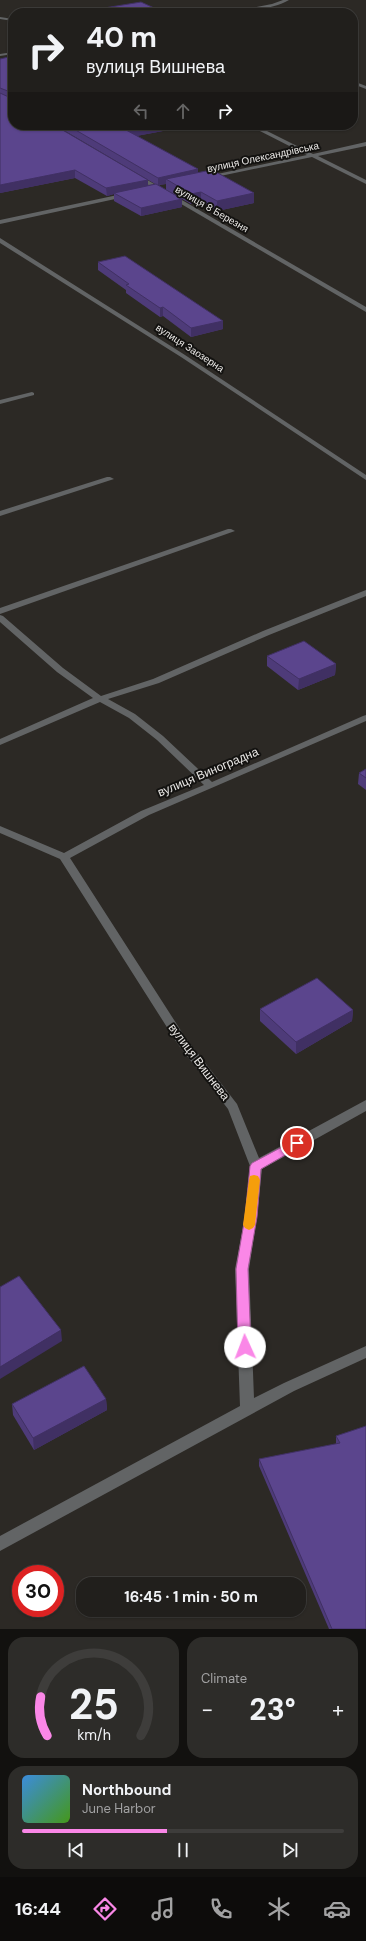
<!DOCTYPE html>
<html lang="en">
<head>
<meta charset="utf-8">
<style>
  :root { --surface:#211f1c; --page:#2d2c29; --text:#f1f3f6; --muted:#a2a2a3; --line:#3e3d3b; --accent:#fa87e7 }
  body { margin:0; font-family:"DM Sans",sans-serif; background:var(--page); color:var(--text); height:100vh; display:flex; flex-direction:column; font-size:15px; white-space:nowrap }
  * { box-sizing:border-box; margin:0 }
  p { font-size:13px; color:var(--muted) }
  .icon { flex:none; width:22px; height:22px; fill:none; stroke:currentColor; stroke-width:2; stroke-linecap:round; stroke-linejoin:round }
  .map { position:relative; height:1629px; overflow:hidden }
  .side { display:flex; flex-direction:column; gap:8px; padding:8px; background:#12110f; flex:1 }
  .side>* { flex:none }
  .banner { position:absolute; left:8px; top:8px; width:350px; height:122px; border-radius:16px; box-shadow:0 1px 3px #0004,0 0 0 1px var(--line); background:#211f1c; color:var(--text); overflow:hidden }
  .speed { position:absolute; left:12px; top:1565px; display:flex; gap:8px; font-size:20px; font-weight:700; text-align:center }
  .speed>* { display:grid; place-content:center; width:52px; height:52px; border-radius:50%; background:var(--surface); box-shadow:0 1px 3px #0004,0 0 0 1px var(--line); line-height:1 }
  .speed .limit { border:6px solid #d22; background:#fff; color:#111 }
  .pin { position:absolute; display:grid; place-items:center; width:34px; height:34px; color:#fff; margin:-17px; border:2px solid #fff; border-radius:50%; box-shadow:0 1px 4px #0007 }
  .me { position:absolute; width:44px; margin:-22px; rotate:358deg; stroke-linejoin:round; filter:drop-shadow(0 0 3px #0008) }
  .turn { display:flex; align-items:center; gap:14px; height:84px; padding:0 12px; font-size:18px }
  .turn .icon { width:52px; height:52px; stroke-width:2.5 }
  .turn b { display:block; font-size:28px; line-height:34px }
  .lanes { display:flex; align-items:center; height:38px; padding:0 12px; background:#0003; justify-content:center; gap:20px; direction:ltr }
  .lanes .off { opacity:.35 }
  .big { font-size:30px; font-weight:700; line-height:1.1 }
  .side .widget { flex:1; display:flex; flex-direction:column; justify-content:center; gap:6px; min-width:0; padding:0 14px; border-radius:16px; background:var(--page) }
  .side .dial { align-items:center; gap:0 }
  .dial svg { height:104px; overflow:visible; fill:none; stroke:var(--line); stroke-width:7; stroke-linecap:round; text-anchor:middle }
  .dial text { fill:var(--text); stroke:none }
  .song { display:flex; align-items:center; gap:12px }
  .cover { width:48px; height:48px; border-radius:6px; background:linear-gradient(135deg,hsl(210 70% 55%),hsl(100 70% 35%)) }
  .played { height:4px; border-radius:2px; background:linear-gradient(90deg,var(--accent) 45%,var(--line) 45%) }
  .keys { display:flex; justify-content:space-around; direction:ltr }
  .heat { display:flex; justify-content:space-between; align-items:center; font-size:22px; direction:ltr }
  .side .tiles { flex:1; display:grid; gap:8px; grid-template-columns:1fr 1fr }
  .widget:last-child { grid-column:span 2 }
  .trip { position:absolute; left:76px; top:1577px; width:230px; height:40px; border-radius:16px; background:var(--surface); box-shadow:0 1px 3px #0004,0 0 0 1px var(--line); font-weight:700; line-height:40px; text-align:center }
  .tab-bar { display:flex; height:64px; justify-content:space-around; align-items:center; background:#0d0c0b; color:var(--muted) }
  .tab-bar .icon { width:28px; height:28px }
  .tab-bar .current { color:var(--accent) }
  .tab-bar b { font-size:18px; color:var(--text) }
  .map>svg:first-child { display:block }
</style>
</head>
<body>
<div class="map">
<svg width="366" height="1629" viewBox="0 0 366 1629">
  <rect width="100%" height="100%" fill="#2c2925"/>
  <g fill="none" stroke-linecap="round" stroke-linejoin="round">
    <!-- minor -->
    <g fill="#626465" fill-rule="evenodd">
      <path d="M 283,0 L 289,0 C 274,9 242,13 225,13 L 272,4 Z"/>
      <polygon points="0,17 13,19 13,21 0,19"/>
      <polygon points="13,52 13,54 0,56 0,54"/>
      <polygon points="353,81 366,86 366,89 353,84"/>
      <polygon points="248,125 255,125 313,154 366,142 366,146 318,156 366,180 366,184 312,157 206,179 205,178 208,176 307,155"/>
      <polygon points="137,174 366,307 366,312 135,177 135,175"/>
      <polygon points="127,193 129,194 129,196 0,224 0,220"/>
      <polygon points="0,238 185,355 366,475 366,480 181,357 0,243"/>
      <polygon points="32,392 34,393 34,395 0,404 0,400"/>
      <polygon points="107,477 110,477 114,479 0,516 0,511"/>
      <polygon points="228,529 231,529 235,531 0,614 0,608"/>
      <polygon points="366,590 366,596 269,635 159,683 108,699 135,714 163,736 212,782 363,716 366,715 366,721 149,815 70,858 185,1037 237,1104 259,1158 366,1100 366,1111 262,1169 257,1217 249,1269 254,1398 284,1383 366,1346 366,1358 294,1391 0,1551 0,1536 240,1406 235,1269 245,1217 250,1166 228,1109 177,1043 60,859 0,833 0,826 64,853 141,811 204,785 157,740 129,718 100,702 0,745 0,739 93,698 57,672 0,622 0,615 3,616 63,668 101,696 153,679 263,631"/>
    </g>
  </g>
  <!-- wall -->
  <g fill="#4e3b79">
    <polygon points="98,9 165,13 98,12"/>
    <polygon points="13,56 13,125 148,180 148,185 155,184 55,125 195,125 136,136 198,173 254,193 254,203 217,211 201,202 191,204 166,190 166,184 159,185 182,207 141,216 114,201 114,194 107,196 75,178 0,193 0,59"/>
    <polygon points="98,262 223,321 223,329 191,337 163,316 160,317 126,293 126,290 98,270"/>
    <polygon points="267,656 336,664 335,675 298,690 267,666"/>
    <polygon points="366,769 366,790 358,784 359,773"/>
    <polygon points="260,1009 353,1010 352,1021 296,1054 260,1021"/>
    <polygon points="106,1399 107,1410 34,1450 13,1415 12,1404"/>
    <polygon points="366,1426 366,1629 329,1629 259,1466 259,1459 336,1444 336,1436"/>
  </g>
  <!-- shaded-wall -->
  <g fill="#403063">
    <polygon points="155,125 195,125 126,138 126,130"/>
    <polygon points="198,169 198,177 166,179 166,184 158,185 158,178"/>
    <polygon points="75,170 75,178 0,193 0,185"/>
    <polygon points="148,180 148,187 114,193 114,194 107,196 106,188"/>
    <polygon points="201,192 201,202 191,204 191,194"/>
    <polygon points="254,193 254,203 217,211 217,201"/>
    <polygon points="182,199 182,207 141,216 141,208"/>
    <polygon points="163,307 163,316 160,317 160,308"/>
    <polygon points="223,321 223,329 191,337 191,328"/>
    <polygon points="336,664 335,675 298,690 299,679"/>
    <polygon points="353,1010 352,1021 296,1054 296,1042"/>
    <polygon points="61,1330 62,1341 0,1379 0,1367"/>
    <polygon points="106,1399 107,1410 34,1450 33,1438"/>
  </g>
  <!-- building -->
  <g fill="#5b458d" stroke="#403063">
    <polygon points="141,2 165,13 94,13 103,11 98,9"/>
    <polygon points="13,56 13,93 0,88 0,59"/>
    <polygon points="0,93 13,99 13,125 54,125 148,180 106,188 75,170 0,185"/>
    <polygon points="67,125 155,125 126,130 198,169 158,178"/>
    <polygon points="206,171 210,173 216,172 254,193 217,201 201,192 191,194 166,179"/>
    <polygon points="156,184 182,199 141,208 114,193"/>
    <polygon points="125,256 223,321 191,328 163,307 160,308 126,285 129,284 98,262"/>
    <polygon points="304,641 336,664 299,679 267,656"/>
    <polygon points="366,769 366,778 359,773"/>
    <polygon points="317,978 353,1010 296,1042 260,1009"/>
    <polygon points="19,1276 61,1330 0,1367 0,1287"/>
    <polygon points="84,1366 106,1399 33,1438 12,1404"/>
    <polygon points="366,1426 366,1629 332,1629 259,1459 340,1443 336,1436"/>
  </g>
  <!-- route -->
  <polygon fill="#fa87e7" stroke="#a25896" points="297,1139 301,1140 303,1143 301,1146 261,1169 257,1217 248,1269 251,1347 249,1351 245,1352 240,1351 238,1347 236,1269 245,1217 250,1166 252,1163"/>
  <!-- slow -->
  <polygon fill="#f59e0b" points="254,1175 258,1176 260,1180 255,1225 253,1228 249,1230 245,1228 243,1225 249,1180 250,1176"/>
  <g text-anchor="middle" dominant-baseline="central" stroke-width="4" stroke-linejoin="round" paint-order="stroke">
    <!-- far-street labels -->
    <g font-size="10" fill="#ebe9e7" stroke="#131210">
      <text transform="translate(263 157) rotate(-12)">вулиця Олександрівська</text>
      <text transform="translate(212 209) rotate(30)">вулиця 8 Березня</text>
      <text transform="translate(190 348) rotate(33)">вулиця Заозерна</text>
    </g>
    <!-- street labels -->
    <g font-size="12" fill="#ebe9e7" stroke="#131210">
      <text transform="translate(208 772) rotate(-23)">вулиця Виноградна</text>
      <text transform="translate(199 1062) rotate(53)">вулиця Вишнева</text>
    </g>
  </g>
</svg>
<div class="speed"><div class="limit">30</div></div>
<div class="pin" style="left:297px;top:1143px;background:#d93025"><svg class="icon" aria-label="arrive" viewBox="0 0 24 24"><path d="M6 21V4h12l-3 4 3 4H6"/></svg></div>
<svg class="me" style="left:245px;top:1347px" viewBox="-20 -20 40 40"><circle r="19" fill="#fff"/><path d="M0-13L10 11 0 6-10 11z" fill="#fa87e7"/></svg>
<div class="trip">16:45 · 1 min · 50 m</div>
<div class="banner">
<div class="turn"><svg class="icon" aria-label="right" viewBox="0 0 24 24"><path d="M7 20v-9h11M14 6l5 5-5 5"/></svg><div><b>40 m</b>вулиця Вишнева</div></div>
<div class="lanes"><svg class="icon off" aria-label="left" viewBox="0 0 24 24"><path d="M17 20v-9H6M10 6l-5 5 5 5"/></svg><svg class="icon off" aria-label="ahead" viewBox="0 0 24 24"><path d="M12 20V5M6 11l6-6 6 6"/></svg><svg class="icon" aria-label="right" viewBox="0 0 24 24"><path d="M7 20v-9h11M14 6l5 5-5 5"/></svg></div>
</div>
</div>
<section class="side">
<div class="tiles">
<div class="widget dial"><svg viewBox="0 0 100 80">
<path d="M14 69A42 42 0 1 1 86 69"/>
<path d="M14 69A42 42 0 0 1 9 39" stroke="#fa87e7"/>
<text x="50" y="56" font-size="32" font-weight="700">25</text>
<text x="50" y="72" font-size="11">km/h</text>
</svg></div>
<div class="widget"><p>Climate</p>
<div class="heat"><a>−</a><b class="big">23°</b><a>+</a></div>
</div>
<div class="widget">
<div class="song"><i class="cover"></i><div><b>Northbound</b><p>June Harbor</p></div></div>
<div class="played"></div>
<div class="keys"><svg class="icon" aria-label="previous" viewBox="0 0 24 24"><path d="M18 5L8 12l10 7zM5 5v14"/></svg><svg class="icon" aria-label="pause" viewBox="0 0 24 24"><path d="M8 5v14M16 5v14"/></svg><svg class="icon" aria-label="next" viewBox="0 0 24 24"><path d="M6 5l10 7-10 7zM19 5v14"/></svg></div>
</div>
</div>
</section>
<nav class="tab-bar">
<b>16:44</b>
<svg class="icon current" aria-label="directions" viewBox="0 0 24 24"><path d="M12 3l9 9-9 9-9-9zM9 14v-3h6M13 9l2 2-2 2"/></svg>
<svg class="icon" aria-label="music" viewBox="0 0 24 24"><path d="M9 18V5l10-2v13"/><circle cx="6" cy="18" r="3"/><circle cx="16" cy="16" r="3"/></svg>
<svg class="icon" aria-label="phone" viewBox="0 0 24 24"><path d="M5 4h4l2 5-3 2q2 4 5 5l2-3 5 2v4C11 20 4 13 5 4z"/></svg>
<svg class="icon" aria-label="climate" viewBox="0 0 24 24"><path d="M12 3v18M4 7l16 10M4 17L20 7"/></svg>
<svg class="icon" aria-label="car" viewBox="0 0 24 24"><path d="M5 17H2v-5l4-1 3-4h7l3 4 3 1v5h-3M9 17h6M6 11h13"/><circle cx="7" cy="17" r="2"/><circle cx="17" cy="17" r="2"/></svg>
</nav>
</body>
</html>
